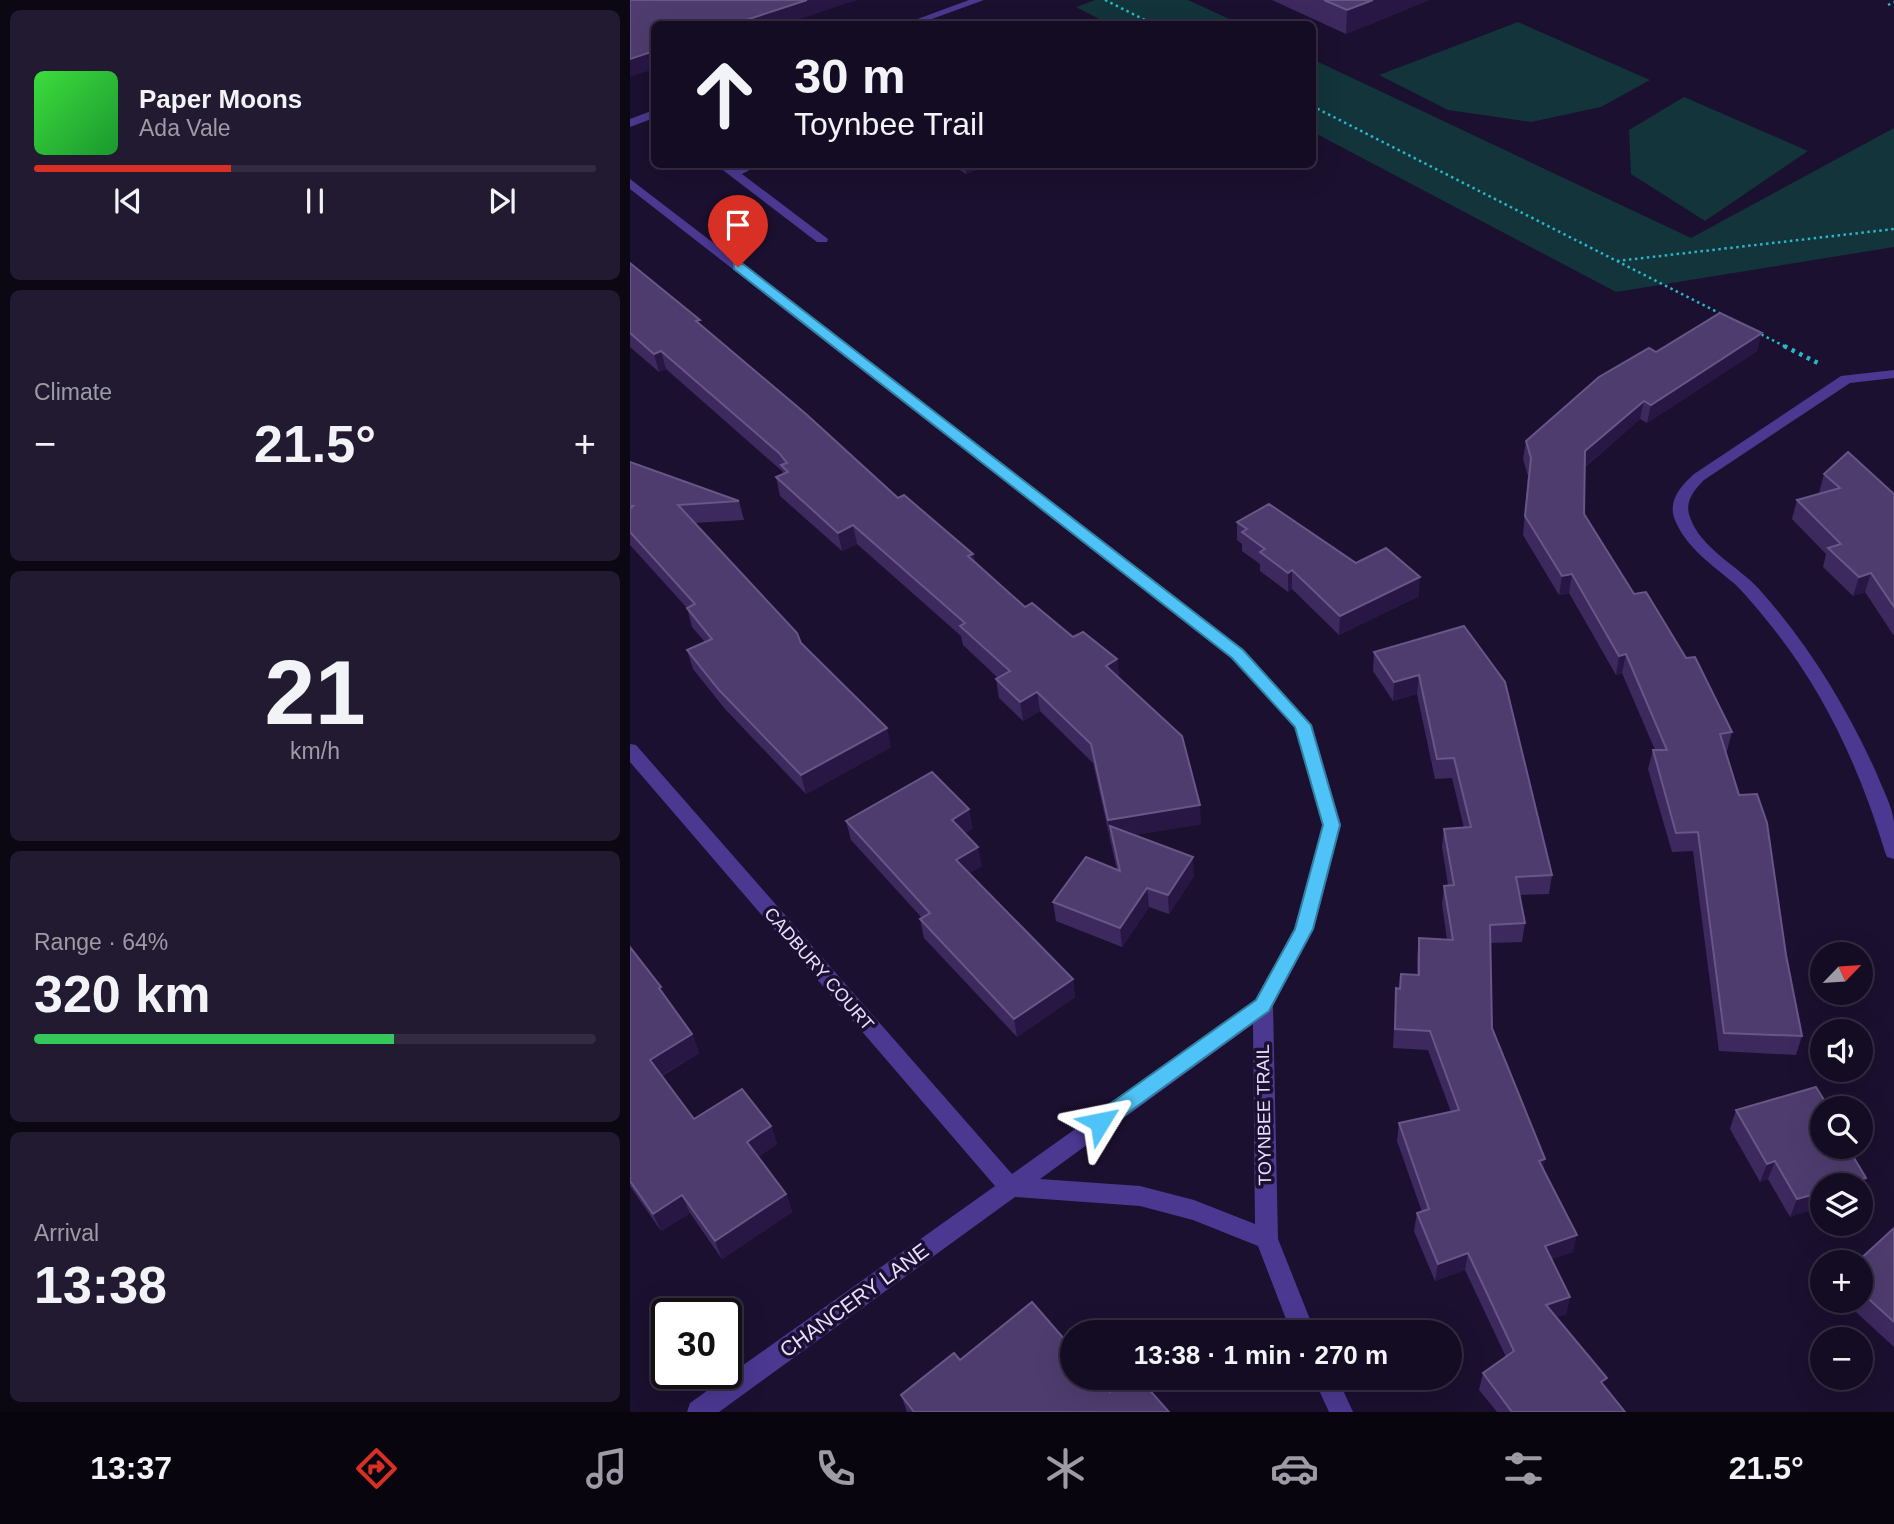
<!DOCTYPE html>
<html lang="en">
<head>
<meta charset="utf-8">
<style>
  :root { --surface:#140c23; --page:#211a30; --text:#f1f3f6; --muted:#9d9ba6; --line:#332c41; --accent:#d93025 }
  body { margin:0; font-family:Arial,sans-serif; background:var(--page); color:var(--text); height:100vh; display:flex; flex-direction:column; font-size:26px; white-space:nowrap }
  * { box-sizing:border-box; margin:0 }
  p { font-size:23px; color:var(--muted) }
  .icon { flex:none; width:38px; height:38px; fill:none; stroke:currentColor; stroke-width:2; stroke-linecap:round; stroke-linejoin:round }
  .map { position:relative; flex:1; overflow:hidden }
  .details { display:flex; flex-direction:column; gap:10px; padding:10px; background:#0b0713; width:630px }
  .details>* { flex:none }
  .top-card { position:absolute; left:21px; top:21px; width:665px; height:147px; border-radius:10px; box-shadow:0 7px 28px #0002,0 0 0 2px var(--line); background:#140c23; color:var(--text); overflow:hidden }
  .needle { width:46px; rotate:65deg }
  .buttons { position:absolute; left:1180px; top:942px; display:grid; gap:14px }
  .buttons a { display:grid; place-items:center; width:63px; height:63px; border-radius:50%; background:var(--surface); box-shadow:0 7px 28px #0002,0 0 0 2px var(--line); font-size:35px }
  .speed { position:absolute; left:21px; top:1298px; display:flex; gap:14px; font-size:35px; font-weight:700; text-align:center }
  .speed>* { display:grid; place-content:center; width:91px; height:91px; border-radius:50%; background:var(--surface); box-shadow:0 7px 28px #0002,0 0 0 2px var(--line); line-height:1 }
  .speed .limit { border:4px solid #111; border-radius:10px; background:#fff; color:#111 }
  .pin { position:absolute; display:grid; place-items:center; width:60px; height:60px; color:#fff; margin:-72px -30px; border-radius:50% 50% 50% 0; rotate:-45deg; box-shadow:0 0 7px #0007 }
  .pin .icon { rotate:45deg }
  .me { position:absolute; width:77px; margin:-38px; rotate:55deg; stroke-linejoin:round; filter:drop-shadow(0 0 5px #0008) }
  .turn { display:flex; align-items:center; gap:24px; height:147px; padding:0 28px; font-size:32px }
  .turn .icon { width:91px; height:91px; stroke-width:2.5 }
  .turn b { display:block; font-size:49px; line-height:60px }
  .big { font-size:52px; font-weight:700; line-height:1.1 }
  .details .tile { flex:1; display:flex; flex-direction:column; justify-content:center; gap:10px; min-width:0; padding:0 24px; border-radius:10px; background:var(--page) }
  .details .dial { align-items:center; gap:0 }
  .dial b { font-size:91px; line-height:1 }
  .song { display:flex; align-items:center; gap:21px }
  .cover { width:84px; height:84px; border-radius:10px; background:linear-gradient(135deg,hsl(120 70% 55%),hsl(130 70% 35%)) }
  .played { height:7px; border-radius:4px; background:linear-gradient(90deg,var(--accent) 35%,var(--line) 35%) }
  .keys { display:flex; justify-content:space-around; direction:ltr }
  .heat { display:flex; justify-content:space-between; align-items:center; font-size:38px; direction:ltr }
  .charge { height:10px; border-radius:5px; background:linear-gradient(90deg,#34c759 64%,var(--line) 0) }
  .trip { position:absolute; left:430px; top:1320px; width:402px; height:70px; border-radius:35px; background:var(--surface); box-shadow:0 7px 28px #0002,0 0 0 2px var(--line); font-weight:700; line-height:70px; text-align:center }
  .dock { display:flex; height:112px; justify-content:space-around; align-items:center; background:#08050e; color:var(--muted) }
  .dock .icon { width:49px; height:49px }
  .dock .selected { color:var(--accent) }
  .dock b { font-size:32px; color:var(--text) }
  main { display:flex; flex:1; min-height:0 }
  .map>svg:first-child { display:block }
</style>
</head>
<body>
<main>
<section class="details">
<div class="tile">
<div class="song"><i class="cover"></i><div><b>Paper Moons</b><p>Ada Vale</p></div></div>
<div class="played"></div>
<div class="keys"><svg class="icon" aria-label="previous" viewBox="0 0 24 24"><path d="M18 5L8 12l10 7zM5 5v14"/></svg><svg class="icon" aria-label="pause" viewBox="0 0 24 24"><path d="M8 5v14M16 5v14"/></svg><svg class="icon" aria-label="next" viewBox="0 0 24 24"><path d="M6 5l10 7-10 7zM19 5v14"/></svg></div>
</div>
<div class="tile"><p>Climate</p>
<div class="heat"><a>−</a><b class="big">21.5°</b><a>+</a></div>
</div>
<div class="tile dial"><b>21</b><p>km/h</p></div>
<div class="tile"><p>Range · 64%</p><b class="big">320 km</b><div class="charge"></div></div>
<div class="tile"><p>Arrival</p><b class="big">13:38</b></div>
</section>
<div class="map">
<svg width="1264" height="1412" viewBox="0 0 1264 1412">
  <rect width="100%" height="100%" fill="#1b102f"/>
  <!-- green -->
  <g fill="#12343a">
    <polygon points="465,0 558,0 610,24 479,24 446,7"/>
    <polygon points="888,22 1020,80 971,107 901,122 818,110 749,75"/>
    <polygon points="682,59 1061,238 1264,128 1264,247 986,292 683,132"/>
    <polygon points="1054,97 1178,151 1075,221 1001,174 999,130"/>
  </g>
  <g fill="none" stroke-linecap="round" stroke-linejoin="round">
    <!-- path-far1 -->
    <g stroke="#28b6c9" stroke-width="2.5" stroke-dasharray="2.5 3.5" stroke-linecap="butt">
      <polyline points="475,0 523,24"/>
      <polyline points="1258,5 1264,2"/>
      <polyline points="682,106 1158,348"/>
      <polyline points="987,261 1264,229"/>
    </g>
    <!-- path -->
    <polyline stroke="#28b6c9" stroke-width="4.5" stroke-dasharray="3.5 5" stroke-linecap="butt" points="1154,346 1190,364"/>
    <!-- minor -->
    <g fill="#4b3891" fill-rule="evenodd">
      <polygon points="339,0 354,0 288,24 274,24"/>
      <polygon points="24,110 24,118 0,127 0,119"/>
      <polygon points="85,164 99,164 104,168 113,164 131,164 112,174 198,239 197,242 187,242"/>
      <path d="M 0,179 L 614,650 L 682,725 L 711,825 L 684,929 L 643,1006 L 648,1239 L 685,1332 L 661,1332 L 628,1246 L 563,1220 L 510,1206 L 385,1197 L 89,1412 L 57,1412 L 60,1403 L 365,1186 L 0,762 L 0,744 L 6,745 L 382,1174 L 626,1000 L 664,929 L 693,825 L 665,727 L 602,658 L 0,189 ZM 623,1024 L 625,1224 L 564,1200 L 510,1186 L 410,1179 Z"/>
      <path d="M 1264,370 L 1264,378 L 1220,383 L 1074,480 C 1064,490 1054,502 1060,517 C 1070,548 1108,566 1129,589 C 1178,644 1216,706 1246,772 C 1252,787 1262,806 1264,822 C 1264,834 1264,847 1264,859 L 1257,857 L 1255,852 C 1229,766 1192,686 1134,617 C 1125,606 1116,595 1106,585 C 1084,566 1056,548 1045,520 C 1037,501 1051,486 1064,474 L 1211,376 Z"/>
      <polygon points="683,1377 707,1377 723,1412 699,1412"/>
    </g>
  </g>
  <!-- wall -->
  <g fill="#3d295e">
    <polygon points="642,0 799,0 716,34"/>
    <polygon points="321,164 360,164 336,174"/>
    <polygon points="0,263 268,498 343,554 345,562 395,607 443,637 487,659 489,677 571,824 504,835 564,876 539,914 519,907 492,947 426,921 423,902 487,870 463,763 410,711 393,721 369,698 366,679 368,678 333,645 331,636 227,544 212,551 150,496 146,477 153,474 152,471 36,369 29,372 0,347"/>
    <polygon points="1127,351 1017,423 1010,419 955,467 954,514 1004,594 1102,732 1097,751 1096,752 1156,955 1172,1036 1166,1055 1089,1051 1063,851 1042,852 1018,769 1023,750 1025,750 992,673 986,675 939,593 929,595 893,535 898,476 893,459 896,441 1026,352"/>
    <polygon points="0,462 109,501 114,520 64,523 171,643 261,747 176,794 95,709 63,669 57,650 75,642 62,627 57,608 0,545"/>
    <polygon points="1194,474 1264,494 1264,636 1235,592 1223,596 1193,567 1196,554 1162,519 1167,500 1190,494 1189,493"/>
    <polygon points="607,522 726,563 789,596 709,635 662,589 658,592 630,571 630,564 612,551 612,544 607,540"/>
    <polygon points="834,626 922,875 919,894 890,895 895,923 892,942 860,943 862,1028 915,1159 913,1169 943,1252 921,1259 940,1297 936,1314 926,1317 974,1386 995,1412 867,1412 849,1390 853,1373 876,1357 835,1270 805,1281 784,1231 787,1213 792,1212 767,1141 769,1123 821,1112 798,1050 763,1048 766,988 770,989 771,974 787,975 787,957 789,938 817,940 812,904 814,886 818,885 812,847 814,829 834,828 822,778 805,779 787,694 763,701 743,671 744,652"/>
    <polygon points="216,821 343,828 335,833 352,866 339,873 443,979 445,997 387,1037 294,938 290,919 292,918 221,840"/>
    <polygon points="0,947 62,1034 69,1053 32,1076 64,1119 141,1126 147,1144 128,1157 156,1194 162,1212 92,1259 60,1213 31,1231 0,1186"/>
    <polygon points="1106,1110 1219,1146 1218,1149 1236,1178 1230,1191 1230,1185 1160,1217 1138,1179 1130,1182 1100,1129"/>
    <polygon points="1264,1228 1264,1347 1213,1300 1230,1300 1230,1262"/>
    <polygon points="330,1360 480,1392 539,1412 277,1412 271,1395"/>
  </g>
  <!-- shaded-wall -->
  <g fill="#281744">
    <polygon points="177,0 227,0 155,24 104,24"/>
    <polygon points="743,0 799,0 716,34 717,10"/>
    <polygon points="24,51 24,69 0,77 0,59"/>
    <polygon points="335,164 360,164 336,174"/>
    <polygon points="1132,333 1127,351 1017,423 1021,405"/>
    <polygon points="31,351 36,369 29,372 24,354"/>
    <polygon points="1014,401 1010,419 952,469 955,451"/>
    <polygon points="223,525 227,544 212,551 208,533"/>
    <polygon points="343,554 346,573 338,556"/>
    <polygon points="662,570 662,589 658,592 658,573"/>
    <polygon points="1241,573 1235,592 1223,596 1229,577"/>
    <polygon points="942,574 939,593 929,595 932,576"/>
    <polygon points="790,577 789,596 709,635 710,616"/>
    <polygon points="996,654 992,673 986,675 989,656"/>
    <polygon points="487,659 489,678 476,666"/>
    <polygon points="789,675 787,694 763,701 764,682"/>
    <polygon points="407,692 410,711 393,721 390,702"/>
    <polygon points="257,728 261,747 176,794 171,775"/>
    <polygon points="570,805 571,824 482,839 480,826 480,839 478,820"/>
    <polygon points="339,809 343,828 325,839 322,820"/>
    <polygon points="348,847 352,866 330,879 326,860"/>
    <polygon points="563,857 564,876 539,914 538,895"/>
    <polygon points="517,888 519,907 492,947 490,928"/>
    <polygon points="443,979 445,997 387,1037 384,1019"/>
    <polygon points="62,1034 69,1053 27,1078 20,1060"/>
    <polygon points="141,1126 147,1144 124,1160 117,1142"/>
    <polygon points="915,1159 912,1177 909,1161"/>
    <polygon points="1145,1161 1138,1179 1130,1182 1137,1164"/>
    <polygon points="1236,1178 1230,1191 1230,1185 1214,1185"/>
    <polygon points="1192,1192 1192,1207 1160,1217 1167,1199"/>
    <polygon points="156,1194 162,1212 92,1259 85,1241"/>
    <polygon points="52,1195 60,1213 31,1231 23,1214"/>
    <polygon points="947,1235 943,1252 911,1263 915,1246"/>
    <polygon points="838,1253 835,1270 805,1281 808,1264"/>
    <polygon points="940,1297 936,1314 912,1322 916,1305"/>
  </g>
  <!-- building -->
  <g fill="#4f3c6f" stroke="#675686" stroke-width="2">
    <polygon points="0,0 177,0 104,24 24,24 24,51 0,59"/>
    <polygon points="694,0 743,0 717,10"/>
    <polygon points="0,263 70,320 66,321 176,414 268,498 274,495 343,554 338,556 395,607 402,603 443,637 453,632 487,659 476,666 552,736 570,805 478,820 461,744 407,692 390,702 366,679 380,671 330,626 335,623 223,525 208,533 146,477 158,472 151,465 157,463 149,453 31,351 24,354 0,333"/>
    <polygon points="1090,313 1132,333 1021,405 1014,401 955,451 954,514 1004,594 1016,592 1056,658 1065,657 1102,732 1090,734 1109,795 1127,794 1137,823 1156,955 1172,1036 1094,1033 1068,832 1046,833 1023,750 1037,750 996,654 989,656 942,574 932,576 895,516 901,458 896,441 969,377 1019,348 1026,352"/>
    <polygon points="1218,452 1264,494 1264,607 1241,573 1229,577 1198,548 1211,544 1167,500 1210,488 1194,474"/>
    <polygon points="0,462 109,501 48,505 167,633 171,643 257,728 171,775 89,690 57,650 82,639 57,608 65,604 0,532 0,509 3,506 0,506"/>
    <polygon points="639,504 726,563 756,548 790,577 710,616 662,570 658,573 630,552 635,549 612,532 617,529 607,522"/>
    <polygon points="834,626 875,682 922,875 886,877 895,923 860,925 862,1028 915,1159 909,1161 947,1235 915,1246 940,1297 916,1305 977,1378 971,1382 995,1412 882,1412 853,1373 884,1351 838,1253 808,1264 787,1213 799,1209 769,1123 829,1110 800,1031 765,1029 766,988 770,989 771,974 789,975 789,938 823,940 814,886 824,885 814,829 841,827 824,758 807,759 789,675 764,682 744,652"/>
    <polygon points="302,772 339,809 322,820 348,847 326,860 443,979 384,1019 290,919 300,913 216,821"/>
    <polygon points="480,826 563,857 538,895 517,888 490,928 423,902 456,857 490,871"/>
    <polygon points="0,947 31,987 29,988 62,1034 20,1060 64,1119 112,1089 141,1126 117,1142 156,1194 85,1241 52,1195 23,1214 0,1181"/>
    <polygon points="1186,1087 1199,1108 1192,1108 1192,1146 1217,1146 1236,1178 1214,1185 1192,1185 1192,1192 1167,1199 1145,1161 1137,1164 1106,1110"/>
    <polygon points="1264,1228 1264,1322 1230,1291 1230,1262 1227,1262"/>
    <polygon points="402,1302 443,1349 443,1377 468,1377 480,1392 498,1377 508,1377 539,1412 284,1412 271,1395 324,1353 330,1360"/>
  </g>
  <!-- route -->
  <polygon fill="#4fc3f7" stroke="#337fa1" stroke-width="2" points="104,264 113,264 613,650 681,725 710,825 683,929 639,1011 477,1128 470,1131 463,1128 460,1122 463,1116 626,1000 665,929 693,825 665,727 602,658 104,269"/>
  <g text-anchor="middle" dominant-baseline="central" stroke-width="7" stroke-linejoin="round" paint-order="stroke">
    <!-- street labels -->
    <g font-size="18" fill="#e8deff" stroke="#1b102f">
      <text transform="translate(189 969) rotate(49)">CADBURY COURT</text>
      <text transform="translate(634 1115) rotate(-91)">TOYNBEE TRAIL</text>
    </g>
    <!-- near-street labels -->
    <g font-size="21" fill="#e8deff" stroke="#1b102f">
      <text transform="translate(224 1300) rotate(-36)">CHANCERY LANE</text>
    </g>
  </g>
</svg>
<div class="buttons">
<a><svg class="needle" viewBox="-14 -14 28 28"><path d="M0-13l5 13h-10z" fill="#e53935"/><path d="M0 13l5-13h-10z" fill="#9d9ba6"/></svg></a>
<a><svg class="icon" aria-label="sound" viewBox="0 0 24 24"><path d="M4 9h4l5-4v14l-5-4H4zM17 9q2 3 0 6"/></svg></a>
<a><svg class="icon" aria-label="search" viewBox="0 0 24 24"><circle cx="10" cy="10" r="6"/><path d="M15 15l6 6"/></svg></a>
<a><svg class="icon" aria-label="layers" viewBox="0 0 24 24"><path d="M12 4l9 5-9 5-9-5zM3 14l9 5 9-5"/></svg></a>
<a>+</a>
<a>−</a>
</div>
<div class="speed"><div class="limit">30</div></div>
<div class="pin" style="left:108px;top:267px;background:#d93025"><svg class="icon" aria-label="arrive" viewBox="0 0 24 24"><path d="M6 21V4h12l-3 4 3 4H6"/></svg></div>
<svg class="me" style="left:470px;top:1122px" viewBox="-20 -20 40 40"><path d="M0-17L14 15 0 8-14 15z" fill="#4fc3f7" stroke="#fff" stroke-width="4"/></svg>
<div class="trip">13:38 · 1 min · 270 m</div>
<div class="top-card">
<div class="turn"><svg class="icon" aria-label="ahead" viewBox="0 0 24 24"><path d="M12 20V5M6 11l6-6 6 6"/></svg><div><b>30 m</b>Toynbee Trail</div></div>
</div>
</div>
</main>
<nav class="dock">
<b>13:37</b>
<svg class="icon selected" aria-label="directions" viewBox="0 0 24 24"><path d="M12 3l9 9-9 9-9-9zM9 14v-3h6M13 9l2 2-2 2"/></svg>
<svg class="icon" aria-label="music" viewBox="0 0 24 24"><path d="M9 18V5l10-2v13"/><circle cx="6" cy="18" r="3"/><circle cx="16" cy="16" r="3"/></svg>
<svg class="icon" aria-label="phone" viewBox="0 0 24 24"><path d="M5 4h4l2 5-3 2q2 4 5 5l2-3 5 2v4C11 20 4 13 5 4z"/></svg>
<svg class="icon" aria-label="climate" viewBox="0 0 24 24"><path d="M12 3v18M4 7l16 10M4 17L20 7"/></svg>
<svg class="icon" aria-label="car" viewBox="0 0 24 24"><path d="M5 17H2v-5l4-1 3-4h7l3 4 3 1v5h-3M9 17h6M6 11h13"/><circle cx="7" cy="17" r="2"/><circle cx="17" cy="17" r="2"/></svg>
<svg class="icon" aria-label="filters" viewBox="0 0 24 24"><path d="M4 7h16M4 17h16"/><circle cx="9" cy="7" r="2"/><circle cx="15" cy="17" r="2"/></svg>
<b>21.5°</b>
</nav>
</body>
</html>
